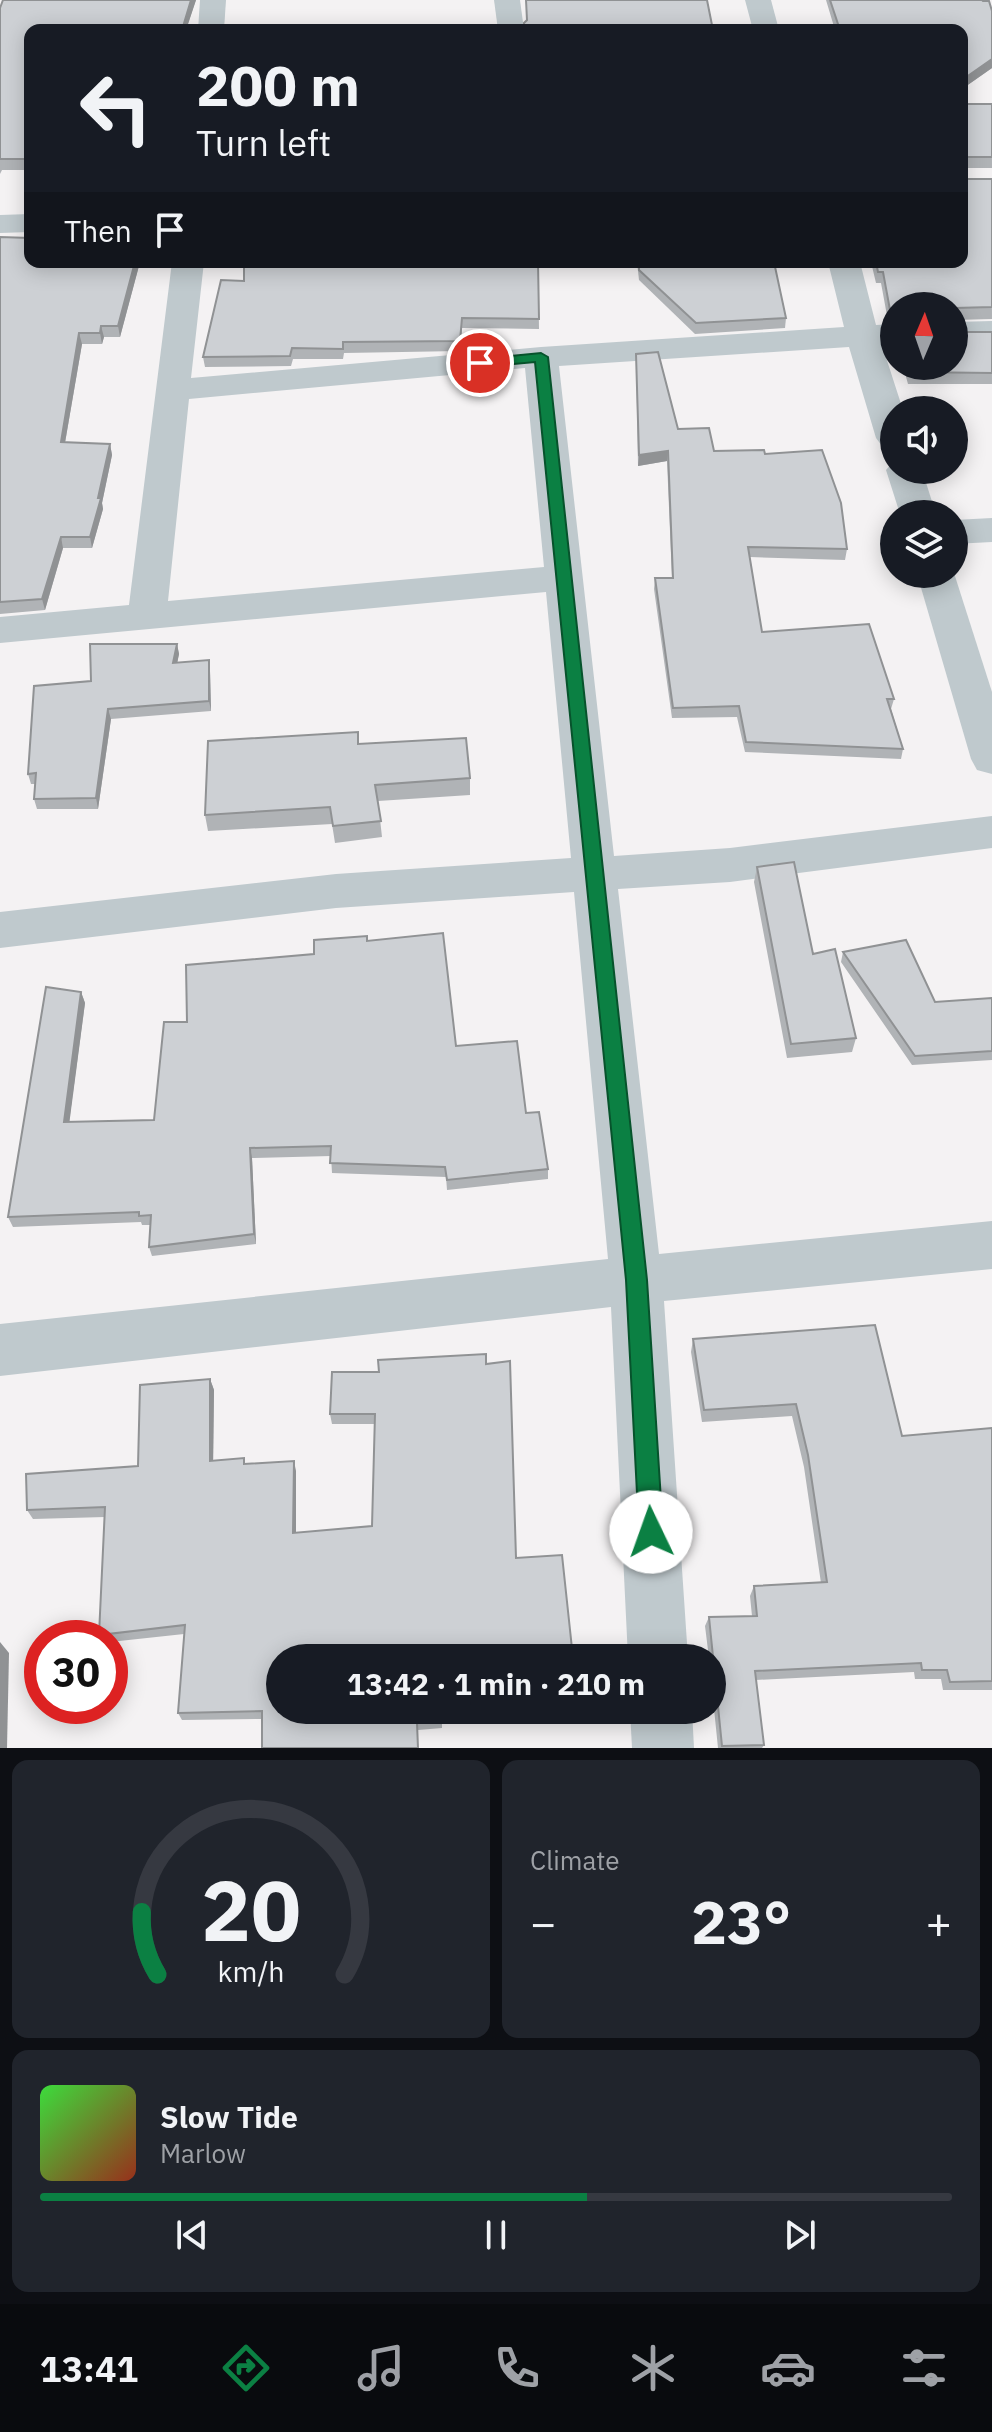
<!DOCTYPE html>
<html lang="en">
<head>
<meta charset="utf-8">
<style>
  :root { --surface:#171b24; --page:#20242c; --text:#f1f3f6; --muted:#9ea1a6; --line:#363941; --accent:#0b8043 }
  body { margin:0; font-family:"IBM Plex Sans",sans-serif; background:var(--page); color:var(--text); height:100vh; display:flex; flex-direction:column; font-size:30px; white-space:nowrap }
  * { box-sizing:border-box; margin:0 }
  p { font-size:26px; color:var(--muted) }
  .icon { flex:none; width:44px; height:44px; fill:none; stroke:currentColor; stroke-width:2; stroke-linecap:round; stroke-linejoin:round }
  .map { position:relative; height:1748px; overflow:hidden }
  .panel { display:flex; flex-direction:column; gap:12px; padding:12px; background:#0d0f14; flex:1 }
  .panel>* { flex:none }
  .banner { position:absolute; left:24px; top:24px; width:944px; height:244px; border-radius:16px; box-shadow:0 4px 20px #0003; background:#171b24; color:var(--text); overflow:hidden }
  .needle { width:52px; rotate:2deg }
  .fabs { position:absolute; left:880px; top:292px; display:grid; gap:16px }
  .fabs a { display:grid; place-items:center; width:88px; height:88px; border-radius:50%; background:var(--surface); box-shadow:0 4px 20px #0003; font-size:40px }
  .speed { position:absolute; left:24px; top:1620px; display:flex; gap:16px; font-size:40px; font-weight:700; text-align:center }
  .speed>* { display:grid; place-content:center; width:104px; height:104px; border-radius:50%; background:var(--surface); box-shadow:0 4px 20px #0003; line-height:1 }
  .speed .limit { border:12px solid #d22; background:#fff; color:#111 }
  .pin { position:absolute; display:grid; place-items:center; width:68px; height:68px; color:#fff; margin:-34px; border:4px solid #fff; border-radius:50%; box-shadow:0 2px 8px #0007 }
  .me { position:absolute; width:88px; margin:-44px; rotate:357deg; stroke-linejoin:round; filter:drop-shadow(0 0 6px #0008) }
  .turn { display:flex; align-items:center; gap:28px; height:168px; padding:0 40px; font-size:36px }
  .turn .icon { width:104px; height:104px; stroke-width:2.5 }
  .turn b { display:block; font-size:56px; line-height:68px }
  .then { display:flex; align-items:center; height:76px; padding:0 40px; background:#0003; gap:16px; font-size:30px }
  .big { font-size:60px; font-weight:700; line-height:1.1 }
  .panel .tile { flex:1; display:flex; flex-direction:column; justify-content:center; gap:12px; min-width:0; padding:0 28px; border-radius:16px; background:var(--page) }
  .panel .dial { align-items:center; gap:0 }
  .dial svg { height:208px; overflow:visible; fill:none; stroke:var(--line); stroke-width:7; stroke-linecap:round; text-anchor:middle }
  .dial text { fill:var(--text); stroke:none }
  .song { display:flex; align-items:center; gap:24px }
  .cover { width:96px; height:96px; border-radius:12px; background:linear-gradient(135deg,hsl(120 70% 55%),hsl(10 70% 35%)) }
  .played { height:8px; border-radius:4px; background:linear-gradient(90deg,var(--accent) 60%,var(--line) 60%) }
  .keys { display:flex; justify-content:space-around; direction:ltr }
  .heat { display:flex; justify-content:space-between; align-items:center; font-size:44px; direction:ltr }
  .panel .tiles { flex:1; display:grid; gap:12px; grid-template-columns:1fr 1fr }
  .tile:last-child { grid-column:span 2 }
  .trip { position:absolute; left:266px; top:1644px; width:460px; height:80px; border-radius:40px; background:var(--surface); box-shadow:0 4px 20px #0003; font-weight:700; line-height:80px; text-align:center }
  .menu { display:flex; height:128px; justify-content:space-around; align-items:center; background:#090b0e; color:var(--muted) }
  .menu .icon { width:56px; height:56px }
  .menu .on { color:var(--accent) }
  .menu b { font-size:36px; color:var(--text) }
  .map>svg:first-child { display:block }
</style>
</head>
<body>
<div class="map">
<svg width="992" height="1748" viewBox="0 0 992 1748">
  <rect width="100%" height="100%" fill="#f4f2f3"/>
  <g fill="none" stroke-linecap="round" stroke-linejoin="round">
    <!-- street -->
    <g fill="#bfc9cd" fill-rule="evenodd">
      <polygon points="200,0 226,0 224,30 198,30"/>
      <polygon points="494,0 520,0 524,30 498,30"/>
      <polygon points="745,0 771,0 779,30 753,30"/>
      <polygon points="30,214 30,232 0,233 0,215"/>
      <path d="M 172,262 L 204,262 L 191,378 L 541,347 L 844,327 L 828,262 L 860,262 L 876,325 L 894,324 L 894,344 L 882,345 L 903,410 L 894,410 L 894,449 L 882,446 L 876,438 L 849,347 L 559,366 L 614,856 L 730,848 L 992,816 L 992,848 L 730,882 L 618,889 L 659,1254 L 992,1221 L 992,1269 L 664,1301 L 688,1658 L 628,1658 L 611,1307 L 0,1376 L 0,1324 L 608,1259 L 574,892 L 336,908 L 0,948 L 0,912 L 336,874 L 571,858 L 546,592 L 0,643 L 0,617 L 129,605 ZM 525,368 L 544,567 L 168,601 L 189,399 Z"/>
      <polygon points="992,321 992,341 954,342 954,322"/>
      <polygon points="894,461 894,470 922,470 936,514 900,514 886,470"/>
      <polygon points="992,518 992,542 954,544 954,520"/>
      <polygon points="954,573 992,692 992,774 977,770 971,759 917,574"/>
      <polygon points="630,1710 692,1710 694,1748 632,1748"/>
    </g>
  </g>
  <!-- wall -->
  <g fill="#b0b3b6">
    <polygon points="196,0 186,30 30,30 30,170 2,170 0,174 0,8"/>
    <polygon points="826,0 982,0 992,11 992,68 962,89 962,30 835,30"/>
    <polygon points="962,104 992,104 992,168 962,168 962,179 992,179 992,319 955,320 955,332 992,332 992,384 908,384 903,366 954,366 894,306 894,323 888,321 881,283 876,283 871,262 962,262"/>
    <polygon points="0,237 140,262 120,337 104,337 102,344 82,344 65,443 110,444 112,455 102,503 103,509 92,548 63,548 45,610 0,614"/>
    <polygon points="538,262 539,329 462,328 460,351 344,353 343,359 293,359 291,366 205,367 203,357 244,281"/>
    <polygon points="637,262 774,262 786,318 785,328 695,334 639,280"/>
    <polygon points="636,354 678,429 714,451 765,454 847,549 845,560 750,557 762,632 894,699 891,709 903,749 901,759 745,752 737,717 672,718 654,589 655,578 672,578 667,461 638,466"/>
    <polygon points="177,644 179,654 177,663 210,671 211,711 111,719 98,809 37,809 34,799 35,784 31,784 28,774 91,681"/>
    <polygon points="358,732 359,744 470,778 470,795 378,801 382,837 335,843 332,824 208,831 205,815"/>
    <polygon points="757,867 813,954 856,1038 852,1052 787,1058 754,882"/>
    <polygon points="367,941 456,1046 526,1113 548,1169 548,1179 447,1190 446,1177 332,1173 331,1156 252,1158 256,1244 152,1256 149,1247 150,1225 142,1225 141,1222 13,1227 8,1217 81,992 85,1003 69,1122 154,1120 187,1022 314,954"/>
    <polygon points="843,952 935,1002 992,998 992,1060 912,1065 841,962"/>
    <polygon points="693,1339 902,1436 992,1428 992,1690 943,1690 941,1679 915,1679 914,1672 756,1680 764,1745 762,1748 718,1748 712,1689 712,1658 709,1658 705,1626 709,1617 752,1616 750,1596 754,1586 821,1583 804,1467 792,1416 702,1422 691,1352"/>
    <polygon points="486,1354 280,1710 578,1710 578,1712 442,1724 442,1728 418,1730 262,1719 182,1720 178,1713 184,1634 110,1642 110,1638 101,1638 99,1635 105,1517 33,1519 27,1510 138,1466 210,1379 214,1390 213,1461 246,1464 296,1471 296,1533 372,1526 375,1424 332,1424 330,1414 379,1372"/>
  </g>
  <!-- shaded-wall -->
  <g fill="#909294">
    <polygon points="191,0 196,0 186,30 182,30"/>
    <polygon points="992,59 992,68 962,89 962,80"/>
    <polygon points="135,262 140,262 120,337 118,326"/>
    <polygon points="101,326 104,337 102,344 100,333"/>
    <polygon points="79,333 82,344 63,454 61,442"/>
    <polygon points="110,444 112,455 102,503 103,509 92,548 90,537"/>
    <polygon points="668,451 667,461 638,466 639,455"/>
    <polygon points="61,537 63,548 45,610 42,599"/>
    <polygon points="177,644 179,654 175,674 173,663"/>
    <polygon points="209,660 210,671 211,711 209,701"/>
    <polygon points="108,709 111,719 98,809 96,798"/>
    <polygon points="81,992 85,1003 68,1133 64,1122"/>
    <polygon points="250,1148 252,1158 256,1244 254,1234"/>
    <polygon points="210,1379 214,1390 213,1471 210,1461"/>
    <polygon points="294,1461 296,1471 296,1543 293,1533"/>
    <polygon points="0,1642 9,1653 7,1748 0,1748"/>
  </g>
  <!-- building -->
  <g fill="#cdd0d4" stroke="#909294" stroke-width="2">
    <polygon points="3,0 191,0 182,30 30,30 30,159 0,159 0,8"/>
    <polygon points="526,0 707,0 713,30 524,30 524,23 527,20"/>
    <polygon points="830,0 982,0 983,1 989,1 992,11 992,59 962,80 962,30 840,30"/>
    <polygon points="962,104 992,104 992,157 962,157 962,179 992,179 992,307 955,308 955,332 992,332 992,373 910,372 909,366 954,366 954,306 894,306 894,311 890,310 883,272 878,272 876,262 962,262"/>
    <polygon points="0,237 30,238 30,262 135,262 118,326 101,326 100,333 79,333 61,442 110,444 98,498 101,498 90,537 61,537 42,599 0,602"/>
    <polygon points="270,262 538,262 539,319 462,318 460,341 343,342 343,349 292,348 290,356 203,357 221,280 244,281 244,263"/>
    <polygon points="639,262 774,262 786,318 696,323 639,270"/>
    <polygon points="658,352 678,429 709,428 714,451 764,450 765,454 822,450 841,503 847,549 748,547 762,632 869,624 894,699 887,699 903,749 746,742 739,706 673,708 655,578 673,578 668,451 639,455 636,354"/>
    <polygon points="90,644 177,644 173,663 209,660 209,701 108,709 96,798 34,799 36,773 28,774 34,686 91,681"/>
    <polygon points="358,732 358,744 466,738 470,778 375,785 381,821 333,826 330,807 205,815 208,741"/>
    <polygon points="794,862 813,954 835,949 856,1038 791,1044 757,867"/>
    <polygon points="443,933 456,1046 517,1041 526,1113 539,1112 548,1169 447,1180 445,1167 330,1163 331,1146 250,1148 254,1234 149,1247 151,1215 139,1216 139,1212 8,1217 46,987 81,992 64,1122 154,1120 164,1022 187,1022 186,965 314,954 314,940 367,936 367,941"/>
    <polygon points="906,940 935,1002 992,998 992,1051 915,1056 843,952"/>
    <polygon points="875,1325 902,1436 992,1428 992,1681 950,1682 947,1670 922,1670 921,1663 755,1671 764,1745 722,1746 709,1617 757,1616 754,1586 827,1582 808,1455 796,1404 704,1410 693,1339"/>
    <polygon points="486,1354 486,1364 510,1361 516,1558 562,1555 573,1658 280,1658 280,1710 516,1710 441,1716 442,1720 417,1723 418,1748 262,1748 262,1711 178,1713 185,1625 99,1635 105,1507 27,1510 26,1474 138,1466 140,1385 210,1379 210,1461 244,1458 244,1464 294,1461 293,1533 372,1526 375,1414 330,1414 332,1372 379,1372 378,1360"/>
  </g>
  <!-- route -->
  <polygon fill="#0b8043" stroke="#07532c" stroke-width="2" points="541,353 548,357 647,1280 663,1532 659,1540 651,1544 643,1540 639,1532 626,1280 535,362 480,367 473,363 480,359"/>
</svg>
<div class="fabs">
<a><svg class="needle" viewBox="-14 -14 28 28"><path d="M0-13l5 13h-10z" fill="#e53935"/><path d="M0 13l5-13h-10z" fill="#9ea1a6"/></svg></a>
<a><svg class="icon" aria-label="sound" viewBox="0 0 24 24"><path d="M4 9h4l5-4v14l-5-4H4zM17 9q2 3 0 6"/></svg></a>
<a><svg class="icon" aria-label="layers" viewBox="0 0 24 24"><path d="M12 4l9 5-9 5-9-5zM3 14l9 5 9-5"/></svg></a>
</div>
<div class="speed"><div class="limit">30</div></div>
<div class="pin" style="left:480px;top:363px;background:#d93025"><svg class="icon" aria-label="arrive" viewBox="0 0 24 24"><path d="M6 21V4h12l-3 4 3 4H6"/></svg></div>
<svg class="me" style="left:651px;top:1532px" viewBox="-20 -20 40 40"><circle r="19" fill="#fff"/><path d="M0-13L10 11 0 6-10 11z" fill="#0b8043"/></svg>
<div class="trip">13:42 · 1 min · 210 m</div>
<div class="banner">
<div class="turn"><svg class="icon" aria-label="left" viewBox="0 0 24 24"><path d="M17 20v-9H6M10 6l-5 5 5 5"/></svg><div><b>200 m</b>Turn left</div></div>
<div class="then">Then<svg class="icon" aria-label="arrive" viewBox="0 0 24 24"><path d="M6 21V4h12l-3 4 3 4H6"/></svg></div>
</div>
</div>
<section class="panel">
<div class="tiles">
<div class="tile dial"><svg viewBox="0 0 100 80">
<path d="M14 69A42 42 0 1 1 86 69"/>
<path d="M14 69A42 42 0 0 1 8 45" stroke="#0b8043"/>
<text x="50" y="56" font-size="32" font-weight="700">20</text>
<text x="50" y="72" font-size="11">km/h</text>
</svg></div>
<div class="tile"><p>Climate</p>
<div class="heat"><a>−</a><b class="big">23°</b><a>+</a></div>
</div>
<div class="tile">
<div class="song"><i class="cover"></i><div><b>Slow Tide</b><p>Marlow</p></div></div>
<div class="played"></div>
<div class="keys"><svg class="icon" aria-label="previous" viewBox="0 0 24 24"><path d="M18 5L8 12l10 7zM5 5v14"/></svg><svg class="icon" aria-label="pause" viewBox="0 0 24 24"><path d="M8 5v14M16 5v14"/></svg><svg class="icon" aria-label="next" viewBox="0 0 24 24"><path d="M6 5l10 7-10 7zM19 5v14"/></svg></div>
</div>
</div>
</section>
<nav class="menu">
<b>13:41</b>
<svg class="icon on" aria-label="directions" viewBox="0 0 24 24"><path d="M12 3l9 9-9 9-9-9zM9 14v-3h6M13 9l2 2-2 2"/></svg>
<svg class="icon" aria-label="music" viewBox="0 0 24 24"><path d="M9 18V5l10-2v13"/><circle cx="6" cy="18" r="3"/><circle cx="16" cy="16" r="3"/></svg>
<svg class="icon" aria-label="phone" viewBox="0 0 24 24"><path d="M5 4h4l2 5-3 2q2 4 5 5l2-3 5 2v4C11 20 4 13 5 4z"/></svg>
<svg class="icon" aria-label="climate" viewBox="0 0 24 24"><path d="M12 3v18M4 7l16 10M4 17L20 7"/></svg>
<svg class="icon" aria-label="car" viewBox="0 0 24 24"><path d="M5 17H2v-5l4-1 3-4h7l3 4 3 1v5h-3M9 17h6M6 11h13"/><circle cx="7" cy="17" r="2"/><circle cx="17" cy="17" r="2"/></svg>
<svg class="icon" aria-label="filters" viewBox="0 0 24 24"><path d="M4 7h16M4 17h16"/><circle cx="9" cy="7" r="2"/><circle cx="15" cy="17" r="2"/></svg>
</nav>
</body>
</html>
